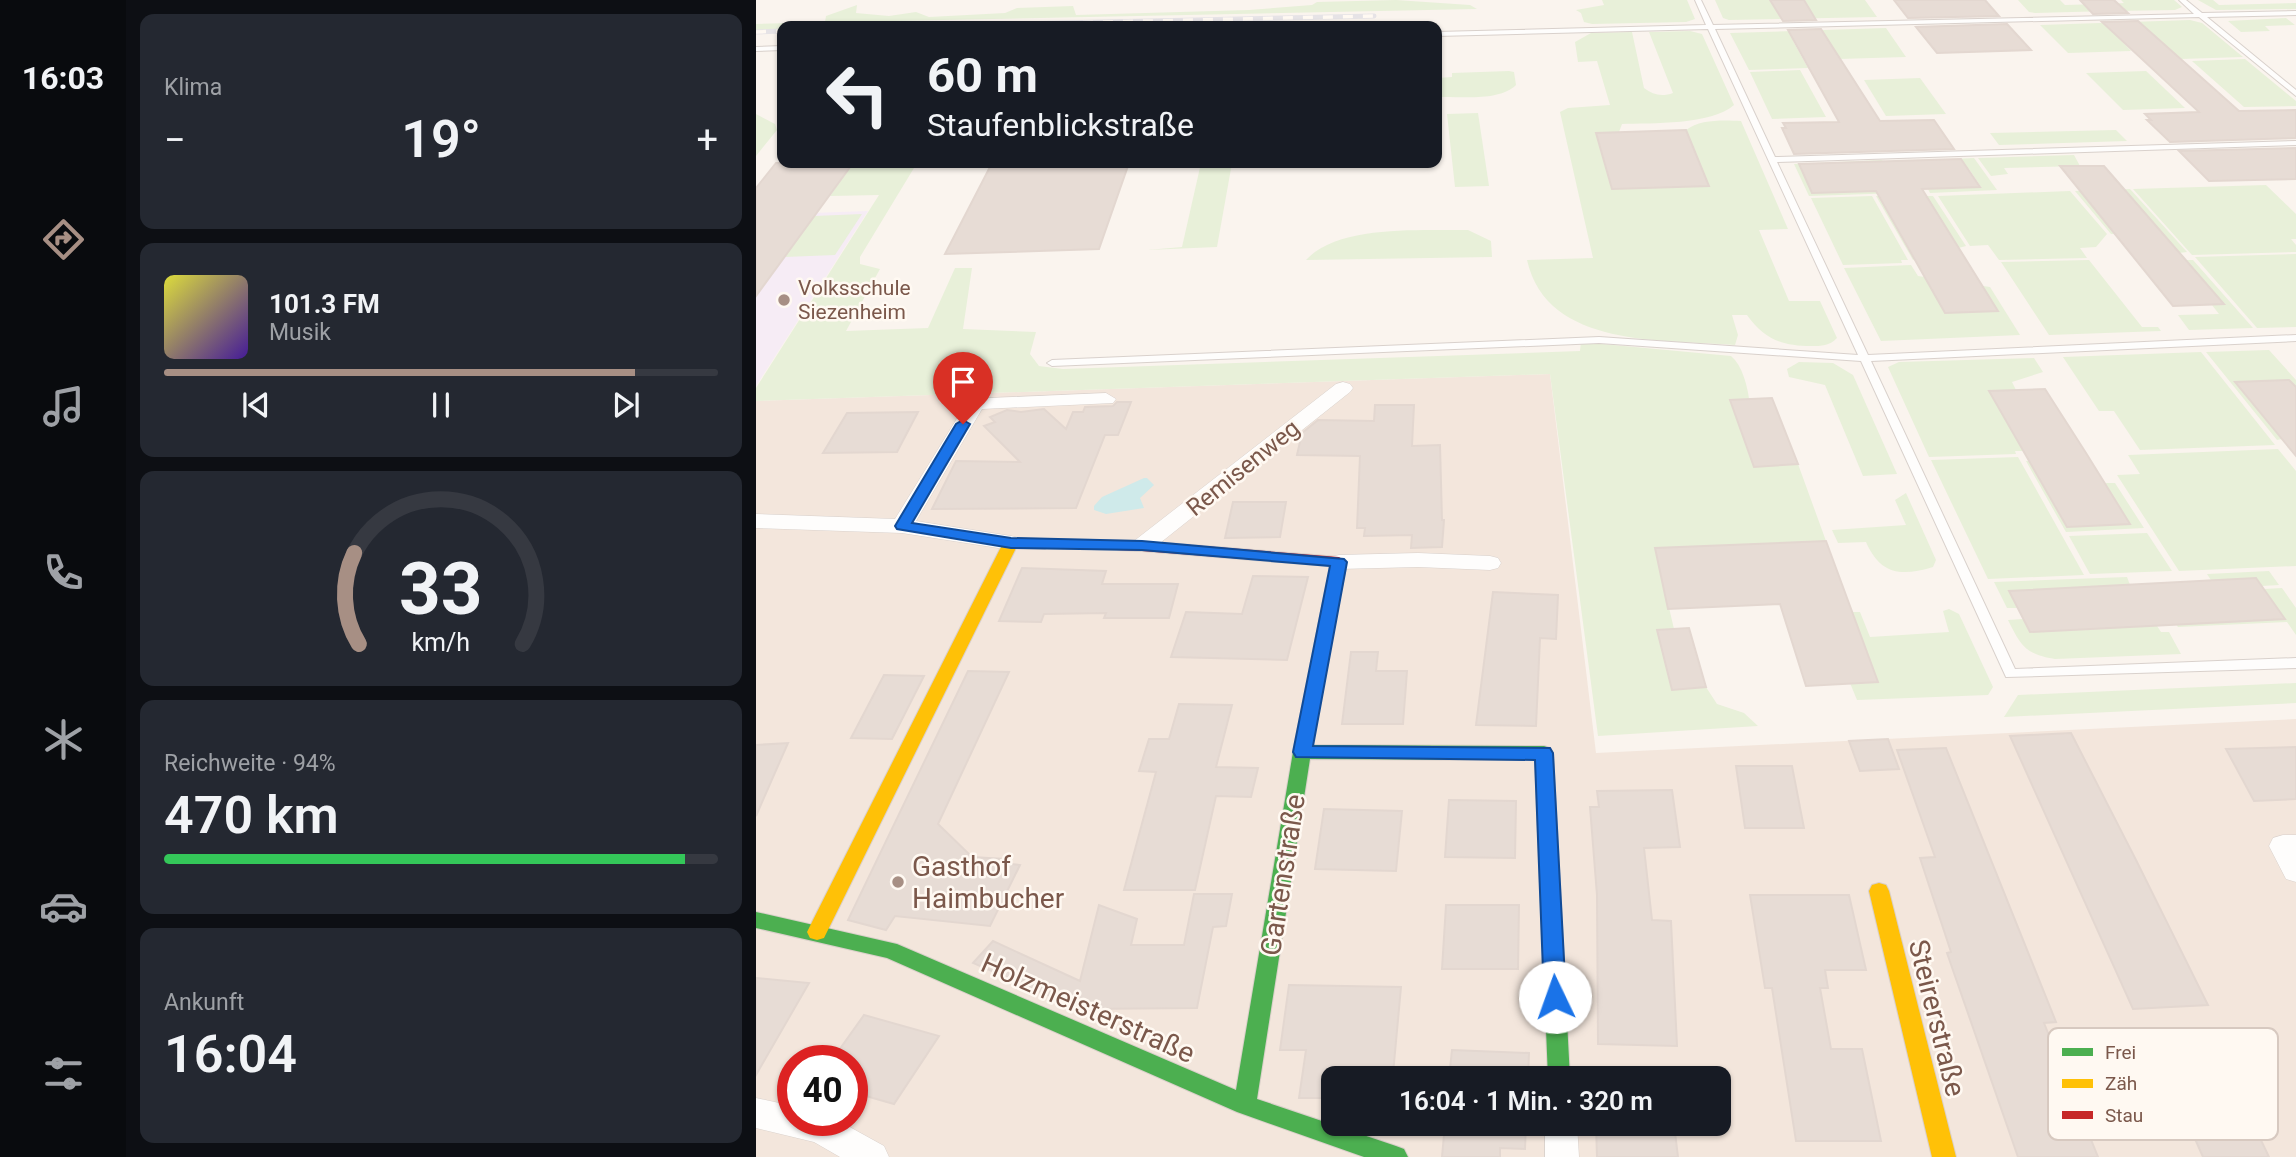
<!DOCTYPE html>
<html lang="de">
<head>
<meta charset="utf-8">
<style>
  :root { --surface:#171b24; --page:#242831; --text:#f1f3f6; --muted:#9ea1a6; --line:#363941; --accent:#a78f84 }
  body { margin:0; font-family:Roboto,sans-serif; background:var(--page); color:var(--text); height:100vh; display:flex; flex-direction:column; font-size:26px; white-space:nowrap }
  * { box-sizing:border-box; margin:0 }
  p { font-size:23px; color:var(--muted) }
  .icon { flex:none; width:38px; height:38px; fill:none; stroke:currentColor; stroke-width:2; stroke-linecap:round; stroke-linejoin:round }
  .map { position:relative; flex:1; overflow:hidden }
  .details { display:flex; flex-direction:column; gap:14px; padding:14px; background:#0d0f14; width:630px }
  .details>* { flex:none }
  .top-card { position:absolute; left:21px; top:21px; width:665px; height:147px; border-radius:14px; box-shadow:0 2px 5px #0004; background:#171b24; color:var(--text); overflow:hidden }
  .speed { position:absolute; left:21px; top:1045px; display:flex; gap:14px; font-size:35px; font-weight:700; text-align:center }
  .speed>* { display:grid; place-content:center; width:91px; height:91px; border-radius:50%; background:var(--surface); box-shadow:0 2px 5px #0004; line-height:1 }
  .speed .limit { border:10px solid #d22; background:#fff; color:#111 }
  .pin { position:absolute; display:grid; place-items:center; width:60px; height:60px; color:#fff; margin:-72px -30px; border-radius:50% 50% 50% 0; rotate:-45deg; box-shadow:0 0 7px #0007 }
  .pin .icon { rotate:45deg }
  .me { position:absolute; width:77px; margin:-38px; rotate:357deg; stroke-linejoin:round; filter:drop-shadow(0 0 5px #0008) }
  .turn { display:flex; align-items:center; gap:24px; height:147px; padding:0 35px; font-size:32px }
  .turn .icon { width:91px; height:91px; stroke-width:2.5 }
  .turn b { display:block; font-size:49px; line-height:60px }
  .big { font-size:52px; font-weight:600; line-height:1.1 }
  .details .card { flex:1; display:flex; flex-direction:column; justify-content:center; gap:10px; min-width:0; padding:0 24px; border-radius:14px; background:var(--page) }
  .details .dial { align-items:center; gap:0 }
  .dial svg { height:182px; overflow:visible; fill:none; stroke:var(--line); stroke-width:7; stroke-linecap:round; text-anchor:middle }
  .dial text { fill:var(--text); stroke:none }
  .song { display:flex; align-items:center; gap:21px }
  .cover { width:84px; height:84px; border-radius:10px; background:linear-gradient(135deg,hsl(60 70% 55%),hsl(260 70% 35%)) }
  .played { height:7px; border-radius:4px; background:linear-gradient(90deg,var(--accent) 85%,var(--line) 85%) }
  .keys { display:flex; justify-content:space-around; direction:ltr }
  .heat { display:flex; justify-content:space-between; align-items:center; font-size:38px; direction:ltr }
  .charge { height:10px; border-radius:5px; background:linear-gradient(90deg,#34c759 94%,var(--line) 0) }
  .trip { position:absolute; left:565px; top:1066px; width:410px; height:70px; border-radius:14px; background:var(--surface); box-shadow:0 2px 5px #0004; font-weight:600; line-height:70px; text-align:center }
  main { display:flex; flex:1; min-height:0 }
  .dock { display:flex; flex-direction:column; width:126px; justify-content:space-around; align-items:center; background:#090b0e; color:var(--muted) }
  .dock .icon { width:49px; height:49px }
  .dock .active { color:var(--accent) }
  .dock b { font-size:32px; color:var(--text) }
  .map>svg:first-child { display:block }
</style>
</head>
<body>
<main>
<nav class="dock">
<b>16:03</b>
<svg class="icon active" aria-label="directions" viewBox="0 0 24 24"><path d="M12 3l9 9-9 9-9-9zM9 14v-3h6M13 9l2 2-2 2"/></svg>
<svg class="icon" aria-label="music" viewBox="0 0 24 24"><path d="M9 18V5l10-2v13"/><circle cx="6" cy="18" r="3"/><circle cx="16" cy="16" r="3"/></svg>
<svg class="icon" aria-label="phone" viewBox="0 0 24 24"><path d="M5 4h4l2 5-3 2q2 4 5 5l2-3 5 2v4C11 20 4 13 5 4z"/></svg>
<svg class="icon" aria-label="climate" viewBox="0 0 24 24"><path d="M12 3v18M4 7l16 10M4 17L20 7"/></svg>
<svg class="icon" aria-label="car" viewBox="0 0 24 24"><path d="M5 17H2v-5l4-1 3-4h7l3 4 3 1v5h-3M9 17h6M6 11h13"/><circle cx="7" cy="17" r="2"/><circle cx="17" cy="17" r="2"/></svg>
<svg class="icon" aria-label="filters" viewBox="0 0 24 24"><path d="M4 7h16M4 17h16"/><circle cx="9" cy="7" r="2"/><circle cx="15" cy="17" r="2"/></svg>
</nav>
<section class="details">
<div class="card"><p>Klima</p>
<div class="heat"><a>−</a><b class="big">19°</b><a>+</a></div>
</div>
<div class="card">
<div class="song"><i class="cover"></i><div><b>101.3 FM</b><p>Musik</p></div></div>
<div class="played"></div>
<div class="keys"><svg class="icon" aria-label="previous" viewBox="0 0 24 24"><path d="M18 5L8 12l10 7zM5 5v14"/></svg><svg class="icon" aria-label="pause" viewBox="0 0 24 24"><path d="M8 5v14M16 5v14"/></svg><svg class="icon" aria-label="next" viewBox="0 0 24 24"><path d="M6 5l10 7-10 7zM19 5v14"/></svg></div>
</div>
<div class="card dial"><svg viewBox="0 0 100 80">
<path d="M14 69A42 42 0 1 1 86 69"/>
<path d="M14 69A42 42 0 0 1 12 29" stroke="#a78f84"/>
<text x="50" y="56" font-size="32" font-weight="700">33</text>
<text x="50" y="72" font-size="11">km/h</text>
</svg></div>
<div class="card"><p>Reichweite · 94%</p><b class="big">470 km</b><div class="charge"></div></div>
<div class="card"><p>Ankunft</p><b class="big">16:04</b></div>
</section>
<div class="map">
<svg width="1540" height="1157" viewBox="0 0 1540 1157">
  <rect width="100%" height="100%" fill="#faf4ee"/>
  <!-- residential -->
  <path fill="#f3e6dc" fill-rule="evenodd" d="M 794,374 L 840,753 L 1540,719 L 1540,1157 L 0,1157 L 0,401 ZM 37,1060 L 96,1060 L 96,1120 L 37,1120 ZM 578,1078 L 962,1078 L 962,1124 L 578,1124 Z"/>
  <!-- education -->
  <polygon fill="#f6ecf5" points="112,211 0,386 0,215"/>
  <!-- green -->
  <g fill="#e8f0d9">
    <polygon points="640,0 714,5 721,9 87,22 83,26 26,26 26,29 0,30 0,24 69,22 70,16 101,5 100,13 133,16 160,12 173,17 249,13 261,8 317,6 320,15 493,10 556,5 561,2"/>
    <polygon points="846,0 931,0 939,19 930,22 836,24 828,22 825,13 820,10 848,5"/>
    <polygon points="959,0 1014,0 1019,8 1053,7 1049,0 1109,0 1121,17 973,20 967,18"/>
    <polygon points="1262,0 1304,0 1309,5 1344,4 1353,11 1279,13 1273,12"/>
    <polygon points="1365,0 1418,0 1426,7 1419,10 1360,11 1351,4 1368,3"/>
    <polygon points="1442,0 1457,0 1463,5 1540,3 1540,9 1460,10"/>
    <polygon points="1530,18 1539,25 1509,26 1514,31 1485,32 1472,21"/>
    <polygon points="1434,20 1446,23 1487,57 1425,59 1395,33 1359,34 1375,51 1312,53 1284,25"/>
    <polygon points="1130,28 1150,57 1083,59 1072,41 1037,41 1052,68 993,70 974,33"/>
    <path d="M 934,31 L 946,34 L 978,105 C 956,125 895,123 866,124 L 863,132 L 840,133 L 856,189 L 953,185 L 930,130 C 944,119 968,120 985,121 L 1032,229 L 1003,230 L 1033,301 L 1064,301 L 1081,338 C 1073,346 1066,346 1055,346 C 1026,346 1008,339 991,315 L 976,315 L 982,335 L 979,345 C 908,339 791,349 771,260 L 837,258 L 804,112 L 812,108 L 854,105 L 841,61 L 822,62 L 819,42 L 835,33 L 876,32 L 888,88 C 897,95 906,97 917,93 L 893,32 Z"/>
    <polygon points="1489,59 1540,101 1540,106 1488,107 1436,61"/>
    <polygon points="1044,70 1070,117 1016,119 994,72"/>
    <path d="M 753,71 L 758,72 L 760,85 C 743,102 704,96 681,97 L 681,78 L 696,77 L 696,73 Z"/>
    <polygon points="1390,71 1429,108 1367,110 1330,73"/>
    <polygon points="1164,78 1190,114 1130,116 1108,80"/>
    <polygon points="722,113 733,186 699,187 691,114"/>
    <polygon points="0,114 19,124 21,130 0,156"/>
    <polygon points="1360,130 1371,141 1243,145 1234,133"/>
    <polygon points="1318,155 1324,166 1248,168 1252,174 1235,176 1222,158"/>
    <polygon points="1218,158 1241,190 1174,193 1172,189 1225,187 1213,169 1204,169 1197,159"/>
    <polygon points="1125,160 1130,162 1047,174 1056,193 1142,190 1144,193 1053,196 1038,164"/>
    <path d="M 97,163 L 161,163 L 104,257 L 104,264 L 124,269 L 90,331 L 172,328 L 199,268 L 216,268 L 207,329 L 280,332 L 274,354 L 283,366 L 307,369 L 824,351 L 825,342 L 975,356 C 998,375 996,437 998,466 L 1042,464 L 1070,541 L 899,548 L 918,629 L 901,630 L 916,690 L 950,687 L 961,704 L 988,713 L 1002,726 L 842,736 L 794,374 L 0,401 L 0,388 L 123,195 L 74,196 Z"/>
    <polygon points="445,163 476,163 461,247 391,250 426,247"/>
    <polygon points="1510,185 1540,214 1540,239 1535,239 1540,245 1540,252 1436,255 1377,189"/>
    <polygon points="1374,189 1431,252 1423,253 1342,213 1358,234 1355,234 1319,191"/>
    <polygon points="1314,191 1351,234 1340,247 1324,248 1331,258 1243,260 1232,245 1214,246 1182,196"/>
    <polygon points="1116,196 1152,260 1145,260 1146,263 1087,265 1055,198"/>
    <polygon points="1120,196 1177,196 1210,246 1157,260"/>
    <polygon points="106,214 79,255 29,257 58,216"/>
    <path d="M 712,230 L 735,241 L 736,257 L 550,260 C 583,224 666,231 712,230 Z"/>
    <polygon points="1540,254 1540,327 1501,328 1439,257"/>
    <polygon points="1333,260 1386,327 1402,327 1405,331 1293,335 1245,262"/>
    <polygon points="1429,260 1437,260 1497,328 1433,330 1422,315 1463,314 1456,305 1468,304"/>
    <polygon points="1155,265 1162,276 1234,287 1264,335 1125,341 1088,268"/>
    <polygon points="1513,350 1540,380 1540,387 1533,380 1479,382 1526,439 1521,440 1450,352"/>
    <polygon points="1445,352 1519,445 1384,450 1358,411 1343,411 1307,357"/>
    <polygon points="1278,358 1287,372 1256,382 1260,390 1234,391 1268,451 1259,451 1260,454 1173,457 1132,367 1143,362"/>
    <polygon points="1043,362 1077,363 1097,375 1141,474 1107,476 1069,385 1033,377 1031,369"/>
    <polygon points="1522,449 1540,471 1540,566 1423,571 1361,475 1384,474 1372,455"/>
    <polygon points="1262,457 1328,575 1232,579 1175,460"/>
    <polygon points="1270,461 1273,461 1311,527 1373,524 1348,483 1359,483 1388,528 1310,532"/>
    <path d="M 1150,493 L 1180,560 L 1177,567 C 1144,577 1124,574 1110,542 L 1082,543 L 1076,530 L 1150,525 L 1139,500 Z"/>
    <polygon points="1391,533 1416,571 1334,574 1313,536"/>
    <polygon points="1513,571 1523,585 1506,586 1500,578 1455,580 1451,574"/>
    <polygon points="1371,577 1374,585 1254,591 1261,608 1251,608 1238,582"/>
    <polygon points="1526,588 1540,608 1540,635 1531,622 1422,627 1420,624 1529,619 1508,589"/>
    <polygon points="1193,609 1203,614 1237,687 1232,695 1101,700 1094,683 1122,682 1096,612 1104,612 1114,637 1193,632 1187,611"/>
    <path d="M 1267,619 L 1274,632 L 1401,626 L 1405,632 L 1413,632 L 1425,654 L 1299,659 C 1269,654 1265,646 1252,620 Z"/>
    <polygon points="1540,683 1540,703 1248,717 1262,695"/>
  </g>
  <!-- water -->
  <polygon fill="#cfeaea" points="388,478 391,478 398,485 384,498 388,508 350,514 338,510 338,506 346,497"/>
  <!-- building -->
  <g fill="#e7dcd5" stroke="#e3d7d0" stroke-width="2">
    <polygon points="1014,0 1048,0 1060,20 1027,21"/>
    <polygon points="1138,0 1229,0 1243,16 1152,18"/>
    <polygon points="1324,0 1358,0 1372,13 1337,14"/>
    <polygon points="1382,21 1483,111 1540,110 1540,138 1414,142 1391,120 1395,120 1389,114 1443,112 1346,22"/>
    <polygon points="1251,24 1275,50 1181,53 1160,27"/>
    <polygon points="1065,29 1124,121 1178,120 1198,149 1038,154 1026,128 1030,128 1027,123 1083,122 1032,30"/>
    <polygon points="930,130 953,186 856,189 840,133"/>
    <polygon points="1540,148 1540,179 1453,181 1423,151"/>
    <polygon points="1205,159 1224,187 1166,189 1242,311 1189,313 1120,191 1056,193 1043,164"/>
    <polygon points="20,163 97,163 0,296 0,188"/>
    <polygon points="236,163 373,163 343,249 189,254"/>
    <polygon points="1304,166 1348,166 1468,304 1417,306"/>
    <polygon points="1533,380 1540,387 1540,456 1479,382"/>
    <polygon points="1289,389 1330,453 1374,524 1311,527 1233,391"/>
    <polygon points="1016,398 1042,464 998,467 974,400"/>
    <polygon points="361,402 375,402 362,435 349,435 320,508 176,509 200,461 264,462 228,426 239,422 234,417 251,410 265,412 288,409 310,429 317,412 327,412 329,407 357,406"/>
    <polygon points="619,405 658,405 656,446 684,445 686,520 688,520 686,547 655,548 656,535 608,536 609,528 601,528 604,456 541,455 546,433 562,420 618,421"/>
    <polygon points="162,412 141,452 67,453 91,413"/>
    <polygon points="477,502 530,502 524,537 469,538"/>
    <polygon points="1070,541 1122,682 1050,686 1024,604 912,609 899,548"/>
    <polygon points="266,568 350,571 346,584 422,584 413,618 348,618 350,613 288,614 285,622 243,621"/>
    <polygon points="497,576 552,577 531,660 415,657 430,612 486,614"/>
    <polygon points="1500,578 1529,619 1274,632 1253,591"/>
    <polygon points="737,592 802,595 800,639 784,638 780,726 720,725"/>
    <polygon points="933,628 950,687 916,690 901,630"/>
    <polygon points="595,652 622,652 620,671 651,671 647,724 586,724"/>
    <polygon points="212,671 253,672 182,824 216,857 248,859 246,863 264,865 234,926 139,916 130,930 92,920"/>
    <polygon points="128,675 168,676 136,739 95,738"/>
    <polygon points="423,704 476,705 460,767 502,768 495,797 460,796 439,890 368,890 400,772 383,771 393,739 413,739"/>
    <polygon points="1315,733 1380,860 1452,1005 1377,1009 1254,736"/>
    <polygon points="1132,739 1143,769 1104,771 1093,741"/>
    <polygon points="32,743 0,816 0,745"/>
    <polygon points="1540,747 1540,799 1498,801 1470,749"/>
    <polygon points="1190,748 1300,1022 1288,1023 1342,1157 1262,1157 1191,953 1195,952 1164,858 1179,857 1141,750"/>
    <polygon points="980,766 1036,766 1048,828 989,828"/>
    <polygon points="916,790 924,847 888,848 896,920 915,921 921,1046 842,1044 841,895 834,807 843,807 841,791"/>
    <polygon points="693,800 760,801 759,858 689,857"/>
    <polygon points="568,809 646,811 640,871 559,869"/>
    <polygon points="438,894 476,894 470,926 457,927 441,1008 324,1009 217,963 237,941 324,981 343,905 381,919 375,945 428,945"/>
    <polygon points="994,895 1093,895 1110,970 1069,970 1072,988 1064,988 1075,1049 1106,1049 1125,1141 1040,1141 1016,988 1009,988"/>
    <polygon points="690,905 763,905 762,969 686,969"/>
    <polygon points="0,978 53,983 0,1075"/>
    <polygon points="533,985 645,987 637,1074 617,1074 616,1078 578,1078 578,1098 543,1098 550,1050 524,1050"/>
    <polygon points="108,1015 183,1036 138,1104 96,1092 96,1060 76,1060"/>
    <polygon points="696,1050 773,1053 772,1078 693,1078"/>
    <polygon points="1462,1050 1513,1157 1447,1157 1401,1053"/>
    <polygon points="689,1124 770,1124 769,1149 744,1148 744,1157 686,1157"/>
    <polygon points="840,1124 918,1124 922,1157 841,1157"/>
  </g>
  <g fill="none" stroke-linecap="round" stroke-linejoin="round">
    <defs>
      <g id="lane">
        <polygon points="939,0 945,0 957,25 1438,14 1423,0 1430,0 1446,13 1540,11 1540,15 1451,17 1540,90 1540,96 1443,17 959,29 1019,157 1540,141 1540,145 1021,162 1112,355 1540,335 1540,341 1115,361 1259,669 1540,658 1540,668 1250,677 1105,361 843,343 296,366 291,363 296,360 843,337 1102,355 952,29 681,36 681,32 950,25"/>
        <polygon points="26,46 26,50 0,51 0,47"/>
      </g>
      <g id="street">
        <polygon points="587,382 594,384 597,388 594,392 394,551 378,551 375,546 378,541 580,384"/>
        <polygon points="350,393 360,399 357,403 226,409 160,521 255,536 263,538 266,543 263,548 255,550 146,533 0,528 0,514 139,519 213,399"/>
        <polygon points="662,553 734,556 742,558 745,563 742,568 734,570 662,567 583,569 575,567 572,562 575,557 583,555"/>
        <polygon points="1527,835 1540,835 1540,882 1530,879 1513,846 1517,838"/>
        <polygon points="0,1098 37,1106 37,1120 81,1120 128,1146 133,1157 84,1157 58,1142 0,1128"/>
        <polygon points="789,1124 821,1124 823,1157 789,1157"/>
      </g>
      <polygon id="fast" points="577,586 585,591 556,745 788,746 794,748 797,753 814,1078 792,1078 779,760 554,759 501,1099 640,1146 648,1149 652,1157 608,1157 481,1112 131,958 0,928 0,912 141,944 480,1090 537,752 569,591"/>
      <g id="slow">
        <polygon points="255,538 289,539 297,544 289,549 260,548 68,938 61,940 54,938 51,932 54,926 247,543"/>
        <polygon points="1123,883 1130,885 1133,891 1200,1157 1176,1157 1113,891 1116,885"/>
      </g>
      <polygon id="jam" points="289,539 386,541 583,557 591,562 585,591 577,596 569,591 574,566 386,551 284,547 281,544 284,541"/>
    </defs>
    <!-- lane casing -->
    <use href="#lane" stroke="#d9d1cc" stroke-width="2"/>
    <!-- street casing -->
    <use href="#street" stroke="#d9d1cc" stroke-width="1"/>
    <!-- fast casing -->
    <use href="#fast" stroke="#dad0ca" stroke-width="2"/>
    <!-- slow casing -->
    <use href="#slow" stroke="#dad0ca" stroke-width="2"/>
    <!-- jam casing -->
    <use href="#jam" stroke="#dad0ca" stroke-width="2"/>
    <!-- lane -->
    <use href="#lane" fill="#fefdfc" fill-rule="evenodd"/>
    <!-- street -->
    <use href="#street" fill="#fefdfc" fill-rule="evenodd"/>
    <!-- fast -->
    <use href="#fast" fill="#4caf50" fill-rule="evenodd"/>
    <!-- slow -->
    <use href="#slow" fill="#ffc107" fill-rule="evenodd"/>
    <!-- jam -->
    <use href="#jam" fill="#c62828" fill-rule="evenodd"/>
    <defs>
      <g id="rail">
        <polyline points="167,26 618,16"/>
        <polyline points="0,32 26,31"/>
      </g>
    </defs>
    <!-- rail casing -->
    <use href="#rail" stroke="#e6e3e6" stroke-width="5"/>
    <!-- rail -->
    <use href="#rail" stroke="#fff9f2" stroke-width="3.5" stroke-dasharray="10" stroke-linecap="butt"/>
  </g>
  <!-- route -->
  <polygon fill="#1a73e8" stroke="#114b97" stroke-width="2" points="207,420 214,424 156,523 255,538 386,541 588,559 591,562 557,746 794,748 797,753 810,997 807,1003 799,1006 791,1003 788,997 779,760 540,757 537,752 574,566 386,550 255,548 141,529 139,526 200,424"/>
  <!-- markers -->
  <g fill="#a78f84" stroke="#fff9f2" stroke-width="2.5">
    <circle cx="28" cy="300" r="7"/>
    <circle cx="142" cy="882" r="7"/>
  </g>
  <g text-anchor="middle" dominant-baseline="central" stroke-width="5" stroke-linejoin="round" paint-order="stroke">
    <!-- far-poi labels -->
    <g font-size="21" fill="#7b584b" stroke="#fff9f2" text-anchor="start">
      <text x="42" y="288">Volksschule<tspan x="42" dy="24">Siezenheim</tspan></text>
    </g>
    <!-- street labels -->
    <g font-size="24" fill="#7b584b" stroke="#fff9f2">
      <text transform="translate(487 468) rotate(-39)">Remisenweg</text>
    </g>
    <!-- near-poi labels -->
    <g font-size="28" fill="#7b584b" stroke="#fff9f2" text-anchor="start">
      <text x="156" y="866">Gasthof<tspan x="156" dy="32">Haimbucher</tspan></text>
    </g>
    <!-- near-street labels -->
    <g font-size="28" fill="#7b584b" stroke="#fff9f2">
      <text transform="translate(527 875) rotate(-81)">Gartenstraße</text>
      <text transform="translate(332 1008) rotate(24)">Holzmeisterstraße</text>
      <text transform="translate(1181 1018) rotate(76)">Steirerstraße</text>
    </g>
  </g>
  <!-- legend -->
  <rect x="1292" y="1028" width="230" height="112" rx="10" fill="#fff9f2" stroke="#d7c9c0" stroke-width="2"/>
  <rect x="1306" y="1048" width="31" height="8" fill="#4caf50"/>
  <rect x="1306" y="1079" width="31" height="9" fill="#ffc107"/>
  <rect x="1306" y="1111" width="31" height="8" fill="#c62828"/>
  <g font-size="19" fill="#7b584b">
    <text x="1349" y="1059">Frei</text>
    <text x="1349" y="1090">Zäh</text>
    <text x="1349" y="1122">Stau</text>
  </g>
</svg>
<div class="speed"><div class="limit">40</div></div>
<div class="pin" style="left:207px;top:424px;background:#d93025"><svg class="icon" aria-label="arrive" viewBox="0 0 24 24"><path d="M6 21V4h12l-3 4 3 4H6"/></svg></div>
<svg class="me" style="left:799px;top:997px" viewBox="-20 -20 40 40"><circle r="19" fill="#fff"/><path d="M0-13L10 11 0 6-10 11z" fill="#1a73e8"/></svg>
<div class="trip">16:04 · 1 Min. · 320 m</div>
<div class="top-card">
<div class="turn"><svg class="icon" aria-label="left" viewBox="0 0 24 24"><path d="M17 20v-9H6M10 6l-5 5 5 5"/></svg><div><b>60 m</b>Staufenblickstraße</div></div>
</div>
</div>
</main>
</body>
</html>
